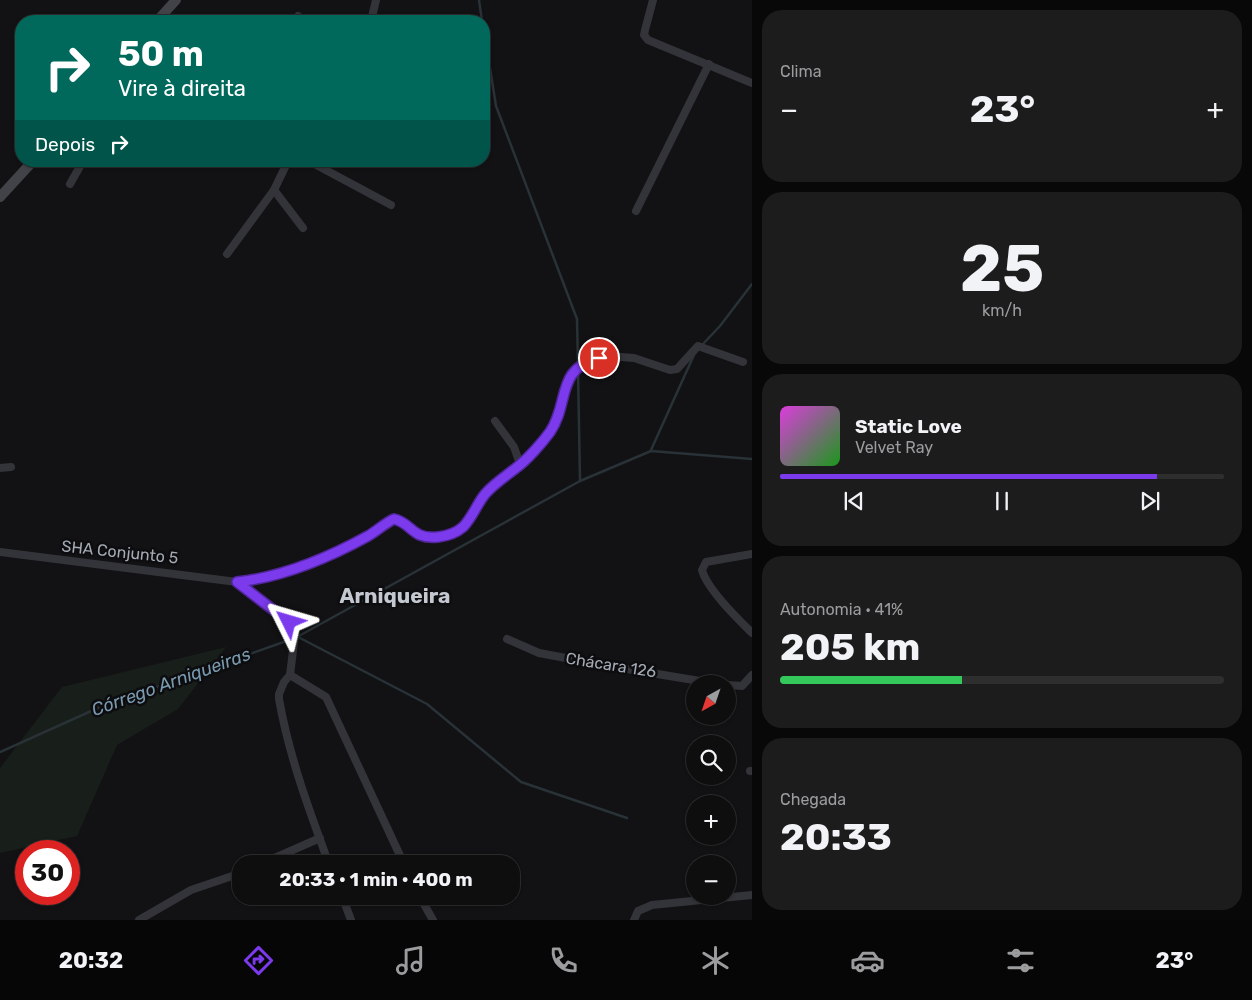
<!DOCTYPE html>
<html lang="pt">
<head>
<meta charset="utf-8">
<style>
  :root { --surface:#0e0e0f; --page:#1c1c1d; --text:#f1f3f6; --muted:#9b9c9e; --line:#2e2e2f; --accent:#7c3aed }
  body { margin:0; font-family:Rubik,sans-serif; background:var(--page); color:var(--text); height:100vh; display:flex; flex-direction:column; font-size:19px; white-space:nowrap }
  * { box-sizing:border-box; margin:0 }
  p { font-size:16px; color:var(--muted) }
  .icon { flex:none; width:28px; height:28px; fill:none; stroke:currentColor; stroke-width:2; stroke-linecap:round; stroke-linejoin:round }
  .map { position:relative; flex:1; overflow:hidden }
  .sheet { display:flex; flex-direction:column; gap:10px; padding:10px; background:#080808; width:500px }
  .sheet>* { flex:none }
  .top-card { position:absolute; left:15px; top:15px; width:475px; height:152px; border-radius:20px; box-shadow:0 1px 4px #0004,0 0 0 1px var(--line); background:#00695c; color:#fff; overflow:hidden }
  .needle { width:32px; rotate:220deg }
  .tools { position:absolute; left:686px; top:675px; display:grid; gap:10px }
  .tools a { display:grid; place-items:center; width:50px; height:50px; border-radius:50%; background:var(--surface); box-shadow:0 1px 4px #0004,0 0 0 1px var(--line); font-size:25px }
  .speed { position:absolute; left:15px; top:840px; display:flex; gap:10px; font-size:25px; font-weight:700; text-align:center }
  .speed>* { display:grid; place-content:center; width:65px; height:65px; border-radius:50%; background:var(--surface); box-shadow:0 1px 4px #0004,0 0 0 1px var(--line); line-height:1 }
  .speed .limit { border:8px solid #d22; background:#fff; color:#111 }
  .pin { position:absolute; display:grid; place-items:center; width:42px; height:42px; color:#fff; margin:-21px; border:2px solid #fff; border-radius:50%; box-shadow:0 1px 5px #0007 }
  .me { position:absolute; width:55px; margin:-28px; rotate:310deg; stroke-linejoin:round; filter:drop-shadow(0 0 4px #0008) }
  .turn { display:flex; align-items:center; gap:18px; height:105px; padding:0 20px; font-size:22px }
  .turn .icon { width:65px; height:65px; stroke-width:2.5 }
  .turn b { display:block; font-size:35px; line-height:42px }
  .then { display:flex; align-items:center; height:48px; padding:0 20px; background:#0003; gap:10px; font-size:19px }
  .big { font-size:38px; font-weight:700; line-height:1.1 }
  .sheet .card { flex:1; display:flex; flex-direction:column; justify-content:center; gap:8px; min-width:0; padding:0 18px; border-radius:20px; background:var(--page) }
  .sheet .dial { align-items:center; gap:0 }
  .dial b { font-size:65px; line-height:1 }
  .song { display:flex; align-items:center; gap:15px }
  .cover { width:60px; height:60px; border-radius:8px; background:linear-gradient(135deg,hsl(300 70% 55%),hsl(120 70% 35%)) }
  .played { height:5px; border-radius:2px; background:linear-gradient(90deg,var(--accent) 85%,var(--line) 85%) }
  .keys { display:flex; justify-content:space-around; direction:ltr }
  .heat { display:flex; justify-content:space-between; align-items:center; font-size:28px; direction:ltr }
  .charge { height:8px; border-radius:4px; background:linear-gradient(90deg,#34c759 41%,var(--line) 0) }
  .trip { position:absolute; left:232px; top:855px; width:288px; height:50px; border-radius:20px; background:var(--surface); box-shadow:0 1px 4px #0004,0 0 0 1px var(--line); font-weight:700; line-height:50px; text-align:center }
  .tabs { display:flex; height:80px; justify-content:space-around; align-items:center; background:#060606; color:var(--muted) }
  .tabs .icon { width:35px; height:35px }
  .tabs .active { color:var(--accent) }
  .tabs b { font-size:22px; color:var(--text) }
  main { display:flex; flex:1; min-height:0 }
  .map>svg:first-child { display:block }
</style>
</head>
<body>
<main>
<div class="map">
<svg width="752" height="920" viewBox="0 0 752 920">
  <rect width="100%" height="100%" fill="#121214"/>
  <!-- green -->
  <polygon fill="#181e19" points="226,647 178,709 117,745 77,836 0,853 0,768 62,687"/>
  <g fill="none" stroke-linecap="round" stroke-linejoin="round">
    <!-- stream -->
    <g stroke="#283237" stroke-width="2.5">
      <polyline points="479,0 482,21"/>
      <polyline points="484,30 496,106 577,319 578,365"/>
      <polyline points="702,345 720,326 752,284"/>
      <polyline points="578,370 580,481"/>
      <polyline points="651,450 694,355"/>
      <polyline points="297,637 580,481 651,451 752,459"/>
      <polyline points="298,637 427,704 521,782 627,818"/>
      <polyline points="0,752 100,707 292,639"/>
    </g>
    <!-- street -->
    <g stroke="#333439" stroke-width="8">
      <polyline points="653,0 645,30 644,35 648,40 752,83"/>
      <polyline points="298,16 305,21"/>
      <polyline points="371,21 376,0"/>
      <polyline points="309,161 391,205"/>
      <polyline points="70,184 83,161"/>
      <polyline points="274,190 303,228"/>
      <polyline points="636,211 709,64"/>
      <polyline points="227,254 274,190 288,161"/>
      <polyline points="520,464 550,432 559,413 568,381 572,372 589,360 609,356 634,358 670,370 677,369 698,346 743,362"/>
      <polyline points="0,468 11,467"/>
      <path d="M 0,552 L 237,582 C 283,577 328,558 368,536 C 378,531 385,523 394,519 C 406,522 411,534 424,536 C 462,545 466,516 485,494 C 495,483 509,475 520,464 L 514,447 L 495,421"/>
      <path d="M 752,554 L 706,562 L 702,570 C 707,589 738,619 752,633"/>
      <path d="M 237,582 L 289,622 L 295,634 L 290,675 L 284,682 L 279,694 L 279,699 C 289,756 309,810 329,864"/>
      <polyline points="507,639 539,653 603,665 718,684"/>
      <polyline points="290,675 326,697 404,864"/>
      <polyline points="728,685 742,686 752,675"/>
      <polyline points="750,771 752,771"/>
      <polyline points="261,864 320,838"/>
      <polyline points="342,896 351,920"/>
      <polyline points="421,899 433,920"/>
      <polyline points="139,920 191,890 241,873"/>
      <polyline points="634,920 638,911 652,905 752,895"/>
    </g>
    <!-- secondary -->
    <g stroke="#414349" stroke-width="10">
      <polyline points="157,21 176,0"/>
      <polyline points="0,197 33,161"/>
    </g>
  </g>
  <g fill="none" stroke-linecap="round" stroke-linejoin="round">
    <defs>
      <path id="route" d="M 289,622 L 237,582 C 283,577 328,558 368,536 C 377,531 385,523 394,519 C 412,523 412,540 438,537 C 447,536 456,533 463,527 C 473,517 477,503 486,493 C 495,483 506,476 516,468 C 527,460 542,443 550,432 C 570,403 555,369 599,358"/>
    </defs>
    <!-- route casing -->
    <use href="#route" stroke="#51269a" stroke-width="12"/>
    <!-- route -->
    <use href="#route" stroke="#7c3aed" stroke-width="9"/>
  </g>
  <g text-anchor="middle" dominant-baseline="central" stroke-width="5" stroke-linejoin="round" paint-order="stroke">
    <!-- street labels -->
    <g font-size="16" fill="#a3aab4" stroke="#0d0d0f">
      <text transform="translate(120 552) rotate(6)">SHA Conjunto 5</text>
      <text transform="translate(611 665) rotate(9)">Chácara 126</text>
    </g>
    <!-- water labels -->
    <g font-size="18" font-style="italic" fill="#7a9ab0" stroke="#0d0d0f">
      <text transform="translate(171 682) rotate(-20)">Córrego Arniqueiras</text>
    </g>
    <!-- district labels -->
    <g font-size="21" font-weight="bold" fill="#c4c8d0" stroke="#0d0d0f">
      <text x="395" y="595">Arniqueira</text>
    </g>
  </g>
</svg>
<div class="tools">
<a><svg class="needle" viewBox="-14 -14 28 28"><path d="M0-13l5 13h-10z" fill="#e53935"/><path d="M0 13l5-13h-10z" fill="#9b9c9e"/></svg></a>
<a><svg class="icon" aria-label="search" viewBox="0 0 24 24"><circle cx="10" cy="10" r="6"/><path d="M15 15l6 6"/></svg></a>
<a>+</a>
<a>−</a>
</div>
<div class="speed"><div class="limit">30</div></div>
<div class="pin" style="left:599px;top:358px;background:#d93025"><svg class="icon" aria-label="arrive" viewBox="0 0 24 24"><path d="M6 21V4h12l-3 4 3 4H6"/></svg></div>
<svg class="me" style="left:289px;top:622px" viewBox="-20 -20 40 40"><path d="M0-17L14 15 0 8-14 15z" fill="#7c3aed" stroke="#fff" stroke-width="4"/></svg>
<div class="trip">20:33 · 1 min · 400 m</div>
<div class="top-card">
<div class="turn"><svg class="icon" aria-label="right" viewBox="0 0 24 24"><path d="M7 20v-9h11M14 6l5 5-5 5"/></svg><div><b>50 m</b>Vire à direita</div></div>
<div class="then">Depois<svg class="icon" aria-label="right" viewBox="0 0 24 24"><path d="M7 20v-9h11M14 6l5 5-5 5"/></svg></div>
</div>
</div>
<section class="sheet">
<div class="card"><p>Clima</p>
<div class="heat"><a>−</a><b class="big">23°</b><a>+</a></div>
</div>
<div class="card dial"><b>25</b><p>km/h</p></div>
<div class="card">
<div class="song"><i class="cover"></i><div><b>Static Love</b><p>Velvet Ray</p></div></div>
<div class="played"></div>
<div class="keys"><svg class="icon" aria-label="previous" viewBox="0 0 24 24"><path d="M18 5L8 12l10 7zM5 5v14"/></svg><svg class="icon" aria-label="pause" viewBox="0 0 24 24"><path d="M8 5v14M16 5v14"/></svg><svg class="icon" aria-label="next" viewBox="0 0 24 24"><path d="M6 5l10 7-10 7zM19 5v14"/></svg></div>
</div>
<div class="card"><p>Autonomia · 41%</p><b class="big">205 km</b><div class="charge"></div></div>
<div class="card"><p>Chegada</p><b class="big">20:33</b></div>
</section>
</main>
<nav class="tabs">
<b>20:32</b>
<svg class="icon active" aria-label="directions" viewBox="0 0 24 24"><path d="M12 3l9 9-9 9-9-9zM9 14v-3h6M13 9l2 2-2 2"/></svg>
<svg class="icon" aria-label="music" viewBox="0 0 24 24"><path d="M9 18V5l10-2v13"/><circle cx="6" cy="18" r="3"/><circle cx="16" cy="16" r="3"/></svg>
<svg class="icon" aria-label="phone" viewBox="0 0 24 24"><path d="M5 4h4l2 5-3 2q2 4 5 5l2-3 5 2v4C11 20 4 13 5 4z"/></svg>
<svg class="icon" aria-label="climate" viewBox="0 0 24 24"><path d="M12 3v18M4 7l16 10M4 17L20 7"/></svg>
<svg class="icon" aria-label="car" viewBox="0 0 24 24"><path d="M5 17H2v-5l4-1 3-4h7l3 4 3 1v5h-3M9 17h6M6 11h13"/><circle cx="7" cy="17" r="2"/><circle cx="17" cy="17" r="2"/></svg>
<svg class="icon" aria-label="filters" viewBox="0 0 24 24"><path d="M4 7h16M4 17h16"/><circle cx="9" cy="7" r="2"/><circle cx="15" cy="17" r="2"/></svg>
<b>23°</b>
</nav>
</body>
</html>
